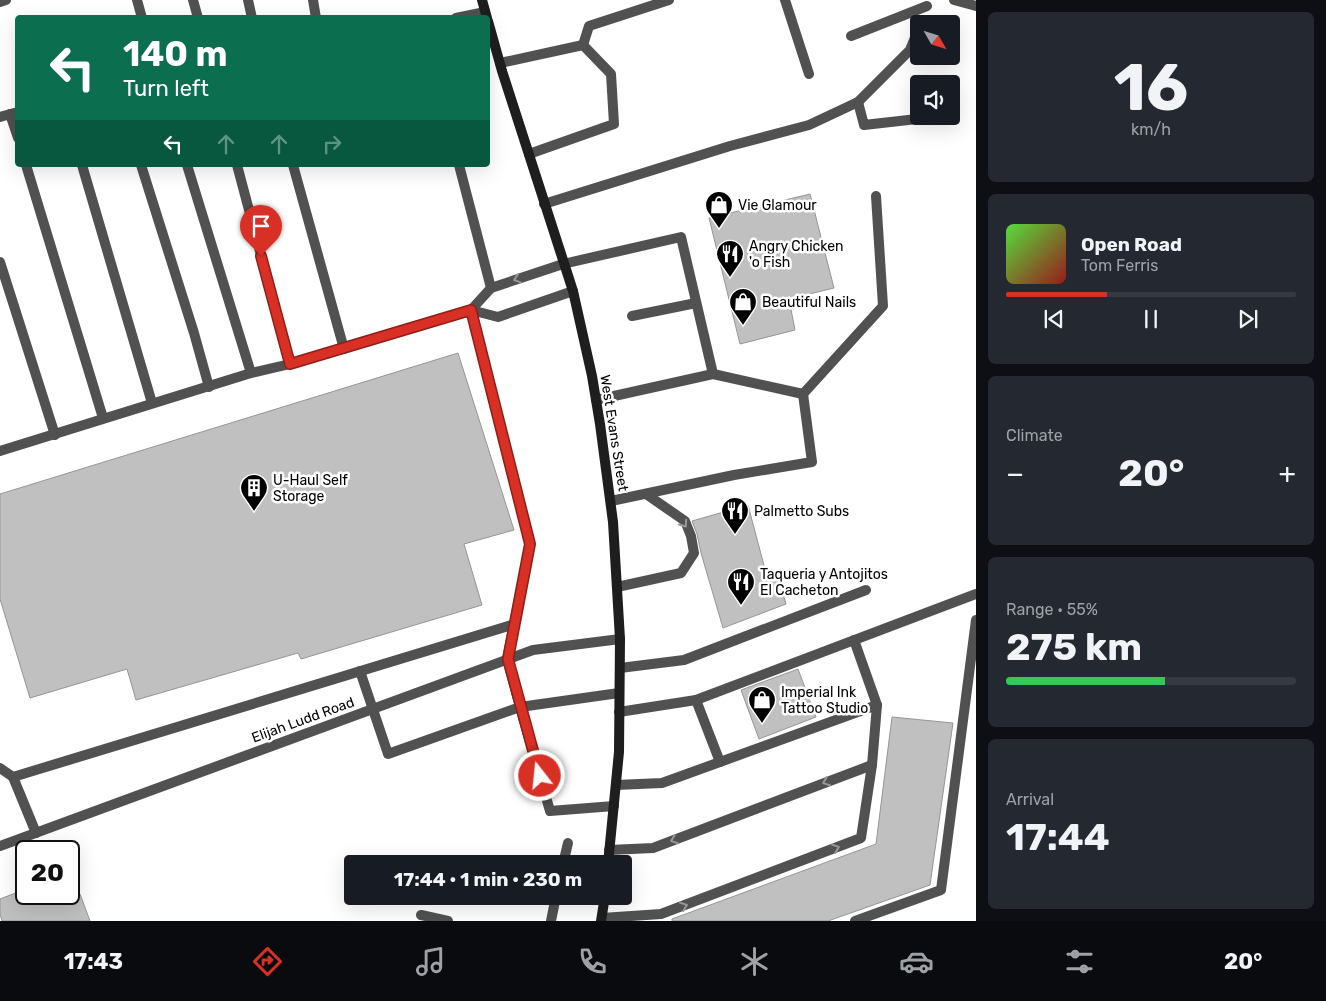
<!DOCTYPE html>
<html lang="en">
<head>
<meta charset="utf-8">
<style>
  :root { --surface:#171b24; --page:#242831; --text:#f1f3f6; --muted:#9ea1a6; --line:#363941; --accent:#d93025 }
  body { margin:0; font-family:Rubik,sans-serif; background:var(--page); color:var(--text); height:100vh; display:flex; flex-direction:column; font-size:19px; white-space:nowrap }
  * { box-sizing:border-box; margin:0 }
  p { font-size:16px; color:var(--muted) }
  .icon { flex:none; width:28px; height:28px; fill:none; stroke:currentColor; stroke-width:2; stroke-linecap:round; stroke-linejoin:round }
  .map { position:relative; flex:1; overflow:hidden }
  .details { display:flex; flex-direction:column; gap:12px; padding:12px; background:#0d0f14; width:350px }
  .details>* { flex:none }
  .top-card { position:absolute; left:15px; top:15px; width:475px; height:152px; border-radius:5px; box-shadow:0 5px 20px #0002; background:#0b6e4f; color:#fff; overflow:hidden }
  .needle { width:32px; rotate:129deg }
  .controls { position:absolute; left:910px; top:15px; display:grid; gap:10px }
  .controls a { display:grid; place-items:center; width:50px; height:50px; border-radius:5px; background:var(--surface); box-shadow:0 5px 20px #0002; font-size:25px }
  .speed { position:absolute; left:15px; top:840px; display:flex; gap:10px; font-size:25px; font-weight:700; text-align:center }
  .speed>* { display:grid; place-content:center; width:65px; height:65px; border-radius:50%; background:var(--surface); box-shadow:0 5px 20px #0002; line-height:1 }
  .speed .limit { border:2px solid #111; border-radius:8px; background:#fff; color:#111 }
  .pin { position:absolute; display:grid; place-items:center; width:42px; height:42px; color:#fff; margin:-51px -21px; border-radius:50% 50% 50% 0; rotate:-45deg; box-shadow:0 0 5px #0007 }
  .pin .icon { rotate:45deg }
  .me { position:absolute; width:55px; margin:-28px; rotate:344deg; stroke-linejoin:round; filter:drop-shadow(0 0 4px #0008) }
  .turn { display:flex; align-items:center; gap:18px; height:105px; padding:0 25px; font-size:22px }
  .turn .icon { width:65px; height:65px; stroke-width:2.5 }
  .turn b { display:block; font-size:35px; line-height:42px }
  .lanes { display:flex; align-items:center; height:48px; padding:0 25px; background:#0003; justify-content:center; gap:25px; direction:ltr }
  .lanes .off { opacity:.35 }
  .big { font-size:38px; font-weight:700; line-height:1.1 }
  .details .tile { flex:1; display:flex; flex-direction:column; justify-content:center; gap:8px; min-width:0; padding:0 18px; border-radius:8px; background:var(--page) }
  .details .dial { align-items:center; gap:0 }
  .dial b { font-size:65px; line-height:1 }
  .song { display:flex; align-items:center; gap:15px }
  .cover { width:60px; height:60px; border-radius:8px; background:linear-gradient(135deg,hsl(110 70% 55%),hsl(0 70% 35%)) }
  .played { height:5px; border-radius:2px; background:linear-gradient(90deg,var(--accent) 35%,var(--line) 35%) }
  .keys { display:flex; justify-content:space-around; direction:ltr }
  .heat { display:flex; justify-content:space-between; align-items:center; font-size:28px; direction:ltr }
  .charge { height:8px; border-radius:4px; background:linear-gradient(90deg,#34c759 55%,var(--line) 0) }
  .trip { position:absolute; left:344px; top:855px; width:288px; height:50px; border-radius:5px; background:var(--surface); box-shadow:0 5px 20px #0002; font-weight:700; line-height:50px; text-align:center }
  .tabs { display:flex; height:80px; justify-content:space-around; align-items:center; background:#090b0e; color:var(--muted) }
  .tabs .icon { width:35px; height:35px }
  .tabs .on { color:var(--accent) }
  .tabs b { font-size:22px; color:var(--text) }
  main { display:flex; flex:1; min-height:0 }
  .map>svg:first-child { display:block }
</style>
</head>
<body>
<main>
<div class="map">
<svg width="976" height="921" viewBox="0 0 976 921">
  <rect width="100%" height="100%" fill="#fff"/>
  <!-- building -->
  <g fill="#c0c0c0" stroke="#959595">
    <polygon points="810,194 834,288 789,299 795,330 740,344 709,218"/>
    <polygon points="458,353 514,530 464,544 482,605 301,659 298,653 136,700 127,669 30,698 0,599 0,494"/>
    <polygon points="748,505 766,573 776,570 786,604 723,628 701,553 697,534 692,521"/>
    <polygon points="798,669 816,717 759,739 741,690"/>
    <polygon points="892,717 953,723 930,885 828,921 672,921 672,919 876,844"/>
    <polygon points="26,889 26,894 80,894 90,921 2,921 0,914 0,899"/>
  </g>
  <g fill="none" stroke-linecap="round" stroke-linejoin="round">
    <!-- service -->
    <g stroke="#515151" stroke-width="10">
      <polyline points="137,0 142,18"/>
      <polyline points="193,0 198,18"/>
      <polyline points="248,0 252,18"/>
      <polyline points="313,0 316,18"/>
      <polyline points="785,0 809,74"/>
      <polyline points="954,0 976,6"/>
      <polyline points="0,2 6,0"/>
      <polyline points="456,18 485,12"/>
      <polyline points="851,36 927,6"/>
      <polyline points="583,45 589,26 669,0"/>
      <polyline points="500,63 583,45 611,74 614,124 529,154"/>
      <polyline points="858,102 864,125 926,118"/>
      <polyline points="10,114 18,138"/>
      <polyline points="0,117 18,112"/>
      <polyline points="26,165 103,418"/>
      <polyline points="82,165 152,403"/>
      <polyline points="141,165 194,333 209,387"/>
      <polyline points="187,165 251,373"/>
      <polyline points="237,165 290,364"/>
      <polyline points="293,165 344,349"/>
      <polyline points="459,165 491,288"/>
      <polyline points="544,204 730,146 809,125 858,102 910,50 919,28"/>
      <polyline points="0,262 55,435"/>
      <polyline points="573,291 498,317 471,310 491,288 563,264 681,237 713,374"/>
      <polyline points="632,316 696,303"/>
      <polyline points="803,394 883,306 876,196"/>
      <polyline points="596,400 713,374 803,394 812,462 734,475 611,501"/>
      <polyline points="0,451 251,373 290,364 471,310 530,544 507,659 520,707 388,754 360,671"/>
      <polyline points="617,587 681,573 694,553 691,536 685,521 646,494"/>
      <polyline points="620,668 684,660 866,590"/>
      <polyline points="696,700 720,762"/>
      <polyline points="619,712 696,700 976,594"/>
      <polyline points="0,768 13,777 515,624"/>
      <polyline points="13,777 36,833"/>
      <polyline points="616,785 662,783 877,705"/>
      <polyline points="614,806 550,811 520,707 619,693"/>
      <polyline points="609,850 653,848 872,765"/>
      <polyline points="563,864 568,843"/>
      <polyline points="421,915 448,921"/>
      <polyline points="602,918 661,914 861,838 872,765 877,705 854,640"/>
      <polyline points="551,921 556,896"/>
      <polyline points="855,921 941,890 976,620"/>
    </g>
    <!-- minor -->
    <polyline stroke="#515151" stroke-width="10" points="0,846 533,650 620,639"/>
    <!-- secondary -->
    <g stroke="#1e1e1e" stroke-width="10">
      <polyline points="482,0 487,18"/>
      <polyline points="488,21 502,71 573,291 592,376 600,424 613,522 620,639 619,752 608,864"/>
      <polyline points="601,921 605,896"/>
    </g>
  </g>
  <!-- one-way arrows -->
  <defs><path id="oneway-chevron" d="M-2-3.5L2.5 0L-2 3.5" fill="none" stroke-width="1.6" stroke-linecap="round" stroke-linejoin="round" transform="scale(1.25)"/></defs>
  <g stroke="#979797">
    <use href="#oneway-chevron" transform="translate(517 279) rotate(162)"/>
    <use href="#oneway-chevron" transform="translate(684 524) rotate(55)"/>
    <use href="#oneway-chevron" transform="translate(826 782) rotate(159)"/>
    <use href="#oneway-chevron" transform="translate(674 840) rotate(159)"/>
    <use href="#oneway-chevron" transform="translate(836 848) rotate(-21)"/>
    <use href="#oneway-chevron" transform="translate(684 906) rotate(-21)"/>
  </g>
  <g fill="none" stroke-linecap="round" stroke-linejoin="round">
    <defs>
      <polyline id="route" points="261,256 290,364 471,310 530,544 508,659 540,776"/>
    </defs>
    <!-- route casing -->
    <use href="#route" stroke="#8d1f18" stroke-width="12"/>
    <!-- route -->
    <use href="#route" stroke="#d93025" stroke-width="9"/>
  </g>
  <!-- icons -->
  <defs>
    <symbol id="shop-pin" viewBox="-11 -11 22 30"><path d="M0 17L-7.5 6A9.5 9.5 0 1 1 7.5 6Z" fill="#000" stroke="#fff"/><path d="M-5-2.5h2.3a2.7 3.5 0 0 1 5.4 0H5L5.5 6h-11ZM-1.5-2.5h3a1.5 2.3 0 0 0-3 0Z" fill="#fff"/></symbol>
    <symbol id="restaurant-pin" viewBox="-11 -11 22 30"><path d="M0 17L-7.5 6A9.5 9.5 0 1 1 7.5 6Z" fill="#000" stroke="#fff"/><path d="M-5-6h1v4h1v-4h1v4h1v-4h1v5L-1.5 .5V6h-2V.5L-5-1ZM5-6V6H3V1.5H1.5Q1.5-4 5-6Z" fill="#fff"/></symbol>
    <symbol id="building-pin" viewBox="-11 -11 22 30"><path d="M0 17L-7.5 6A9.5 9.5 0 1 1 7.5 6Z" fill="#000" stroke="#fff"/><path d="M-4-6H4V6H1V3H-1V6H-4ZM-2.5-4.3h1.7v1.8h-1.7ZM.8-4.3h1.7v1.8H.8ZM-2.5-1h1.7V.8h-1.7ZM.8-1h1.7V.8H.8Z" fill="#fff"/></symbol>
  </defs>
  <g fill-rule="evenodd">
    <use href="#shop-pin" x="703" y="189" width="32" height="43"/>
    <use href="#restaurant-pin" x="714" y="238" width="32" height="43"/>
    <use href="#shop-pin" x="727" y="286" width="32" height="43"/>
    <use href="#building-pin" x="238" y="472" width="32" height="43"/>
    <use href="#restaurant-pin" x="719" y="495" width="32" height="43"/>
    <use href="#restaurant-pin" x="725" y="566" width="32" height="43"/>
    <use href="#shop-pin" x="746" y="684" width="32" height="43"/>
  </g>
  <g text-anchor="middle" dominant-baseline="central" stroke-width="5" stroke-linejoin="round" paint-order="stroke">
    <!-- poi labels -->
    <g font-size="14" fill="#000" stroke="#fff" text-anchor="start">
      <text x="738" y="205">Vie Glamour</text>
      <text x="749" y="246">Angry Chicken<tspan x="749" dy="16">'o Fish</tspan></text>
      <text x="762" y="302">Beautiful Nails</text>
      <text x="273" y="480">U-Haul Self<tspan x="273" dy="16">Storage</tspan></text>
      <text x="754" y="511">Palmetto Subs</text>
      <text x="760" y="574">Taqueria y Antojitos<tspan x="760" dy="16">El Cacheton</tspan></text>
      <text x="781" y="692">Imperial Ink<tspan x="781" dy="16">Tattoo Studio</tspan></text>
    </g>
    <!-- street labels -->
    <g font-size="14" fill="#000" stroke="#fff">
      <text transform="translate(614 433) rotate(81)">West Evans Street</text>
      <text transform="translate(303 720) rotate(-20)">Elijah Ludd Road</text>
    </g>
  </g>
</svg>
<div class="controls">
<a><svg class="needle" viewBox="-14 -14 28 28"><path d="M0-13l5 13h-10z" fill="#e53935"/><path d="M0 13l5-13h-10z" fill="#9ea1a6"/></svg></a>
<a><svg class="icon" aria-label="sound" viewBox="0 0 24 24"><path d="M4 9h4l5-4v14l-5-4H4zM17 9q2 3 0 6"/></svg></a>
</div>
<div class="speed"><div class="limit">20</div></div>
<div class="pin" style="left:261px;top:256px;background:#d93025"><svg class="icon" aria-label="arrive" viewBox="0 0 24 24"><path d="M6 21V4h12l-3 4 3 4H6"/></svg></div>
<svg class="me" style="left:540px;top:776px" viewBox="-20 -20 40 40"><circle r="17" fill="#d93025" stroke="#fff" stroke-width="3"/><path d="M0-11L8 9 0 5-8 9z" fill="#fff"/></svg>
<div class="trip">17:44 · 1 min · 230 m</div>
<div class="top-card">
<div class="turn"><svg class="icon" aria-label="left" viewBox="0 0 24 24"><path d="M17 20v-9H6M10 6l-5 5 5 5"/></svg><div><b>140 m</b>Turn left</div></div>
<div class="lanes"><svg class="icon" aria-label="left" viewBox="0 0 24 24"><path d="M17 20v-9H6M10 6l-5 5 5 5"/></svg><svg class="icon off" aria-label="ahead" viewBox="0 0 24 24"><path d="M12 20V5M6 11l6-6 6 6"/></svg><svg class="icon off" aria-label="ahead" viewBox="0 0 24 24"><path d="M12 20V5M6 11l6-6 6 6"/></svg><svg class="icon off" aria-label="right" viewBox="0 0 24 24"><path d="M7 20v-9h11M14 6l5 5-5 5"/></svg></div>
</div>
</div>
<section class="details">
<div class="tile dial"><b>16</b><p>km/h</p></div>
<div class="tile">
<div class="song"><i class="cover"></i><div><b>Open Road</b><p>Tom Ferris</p></div></div>
<div class="played"></div>
<div class="keys"><svg class="icon" aria-label="previous" viewBox="0 0 24 24"><path d="M18 5L8 12l10 7zM5 5v14"/></svg><svg class="icon" aria-label="pause" viewBox="0 0 24 24"><path d="M8 5v14M16 5v14"/></svg><svg class="icon" aria-label="next" viewBox="0 0 24 24"><path d="M6 5l10 7-10 7zM19 5v14"/></svg></div>
</div>
<div class="tile"><p>Climate</p>
<div class="heat"><a>−</a><b class="big">20°</b><a>+</a></div>
</div>
<div class="tile"><p>Range · 55%</p><b class="big">275 km</b><div class="charge"></div></div>
<div class="tile"><p>Arrival</p><b class="big">17:44</b></div>
</section>
</main>
<nav class="tabs">
<b>17:43</b>
<svg class="icon on" aria-label="directions" viewBox="0 0 24 24"><path d="M12 3l9 9-9 9-9-9zM9 14v-3h6M13 9l2 2-2 2"/></svg>
<svg class="icon" aria-label="music" viewBox="0 0 24 24"><path d="M9 18V5l10-2v13"/><circle cx="6" cy="18" r="3"/><circle cx="16" cy="16" r="3"/></svg>
<svg class="icon" aria-label="phone" viewBox="0 0 24 24"><path d="M5 4h4l2 5-3 2q2 4 5 5l2-3 5 2v4C11 20 4 13 5 4z"/></svg>
<svg class="icon" aria-label="climate" viewBox="0 0 24 24"><path d="M12 3v18M4 7l16 10M4 17L20 7"/></svg>
<svg class="icon" aria-label="car" viewBox="0 0 24 24"><path d="M5 17H2v-5l4-1 3-4h7l3 4 3 1v5h-3M9 17h6M6 11h13"/><circle cx="7" cy="17" r="2"/><circle cx="17" cy="17" r="2"/></svg>
<svg class="icon" aria-label="filters" viewBox="0 0 24 24"><path d="M4 7h16M4 17h16"/><circle cx="9" cy="7" r="2"/><circle cx="15" cy="17" r="2"/></svg>
<b>20°</b>
</nav>
</body>
</html>
